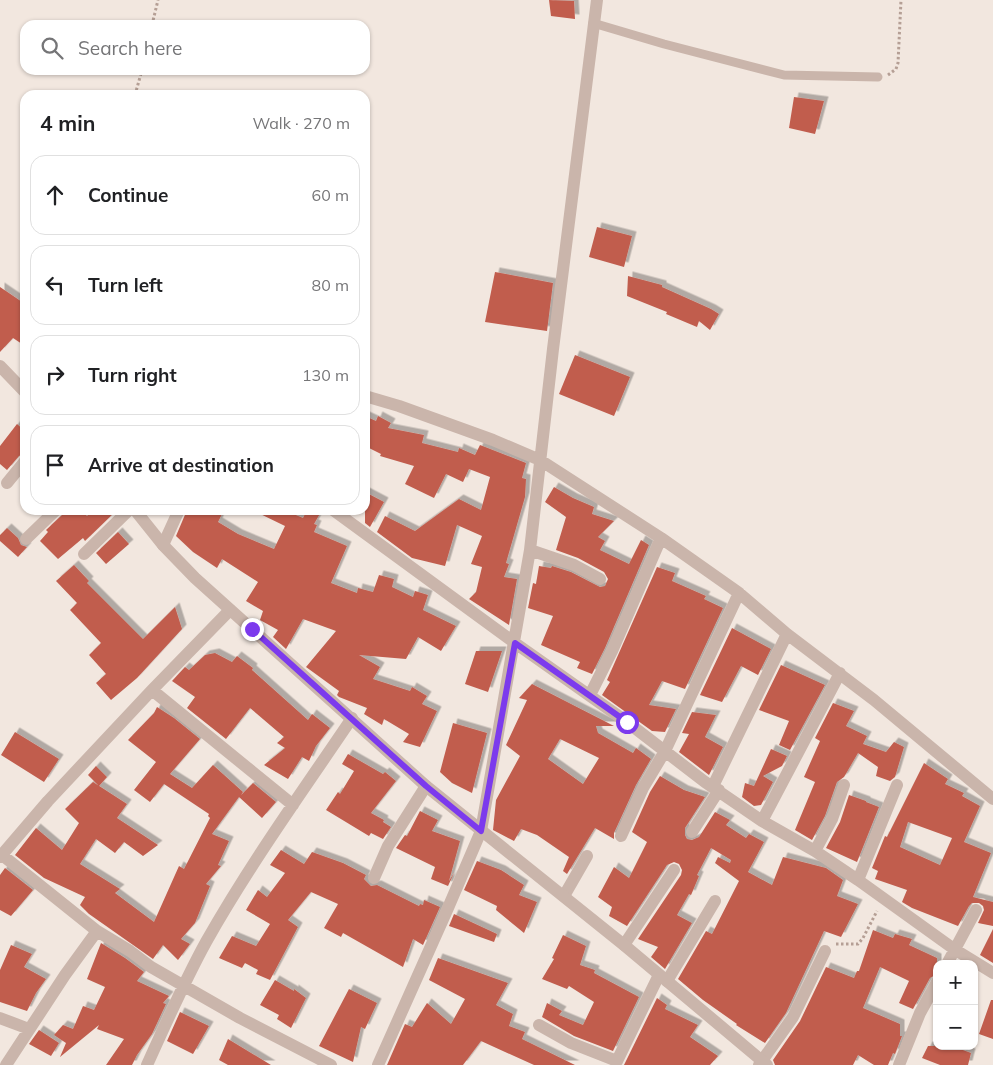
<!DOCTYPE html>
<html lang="en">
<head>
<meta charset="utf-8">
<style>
	:root { --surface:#fff; --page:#f2f2f2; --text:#202124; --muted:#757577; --line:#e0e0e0 }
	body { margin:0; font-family:Mulish,sans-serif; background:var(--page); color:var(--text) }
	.controls { position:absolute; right:15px; bottom:15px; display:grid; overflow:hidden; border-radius:10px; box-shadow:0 1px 4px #0004 }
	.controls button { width:45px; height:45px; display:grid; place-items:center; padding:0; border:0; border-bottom:1px solid var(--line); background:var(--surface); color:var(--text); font:25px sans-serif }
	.stop { position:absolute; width:15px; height:15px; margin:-11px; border:4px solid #7c3aed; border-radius:50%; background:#fff }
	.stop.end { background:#7c3aed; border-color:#fff; box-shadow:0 1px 5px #0008 }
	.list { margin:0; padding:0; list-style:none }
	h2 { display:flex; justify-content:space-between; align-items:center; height:65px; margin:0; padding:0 20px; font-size:21px }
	h2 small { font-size:16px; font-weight:400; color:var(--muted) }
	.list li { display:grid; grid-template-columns:32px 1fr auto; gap:15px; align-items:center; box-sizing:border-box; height:80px; margin:0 10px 10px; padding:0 10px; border:1px solid var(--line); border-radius:15px }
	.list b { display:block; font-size:19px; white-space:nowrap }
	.list em { font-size:16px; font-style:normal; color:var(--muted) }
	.icon { flex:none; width:28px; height:28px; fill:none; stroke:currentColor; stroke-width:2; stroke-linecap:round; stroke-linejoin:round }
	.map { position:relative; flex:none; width:993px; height:1065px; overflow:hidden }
	.search { position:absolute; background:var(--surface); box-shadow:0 1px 4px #0004; left:20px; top:20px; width:350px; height:55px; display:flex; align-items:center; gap:12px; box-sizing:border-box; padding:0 18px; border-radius:15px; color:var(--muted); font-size:19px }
	.panel { position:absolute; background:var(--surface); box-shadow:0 1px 4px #0004; left:20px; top:90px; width:350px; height:425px; border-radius:15px }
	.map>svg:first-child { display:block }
	.building { fill:#c15d4e; fill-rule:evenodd; filter:url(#shadow) }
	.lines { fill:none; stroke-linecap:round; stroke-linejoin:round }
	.path { stroke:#b59f95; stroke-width:3; stroke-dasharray:2.5 2.5; stroke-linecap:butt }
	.service { stroke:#cab5ab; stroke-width:9 }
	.minor { stroke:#cab5ab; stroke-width:12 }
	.tertiary { stroke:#cab5ab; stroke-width:12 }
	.route { stroke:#7c3aed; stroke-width:6 }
</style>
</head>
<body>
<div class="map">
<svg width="993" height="1065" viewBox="0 0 993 1065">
	<defs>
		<filter id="shadow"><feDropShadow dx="4.5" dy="-4.5" stdDeviation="0" flood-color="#0004"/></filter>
	</defs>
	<rect width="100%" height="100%" fill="#f2e7df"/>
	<!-- building -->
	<path class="building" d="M549 0 574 1 575 19 551 16Z
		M794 97 824 101 815 134 789 128Z
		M597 227 632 236 624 267 589 257Z
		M495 272 553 283 547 331 485 322Z
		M628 276 662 285V287L711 309 719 314 710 330 699 321 697 327 666 314 667 312 627 296Z
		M0 287 25 304V346L13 338 0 352Z
		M575 355 630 377 614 416 559 394Z
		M365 416 376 421 378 416 391 423 388 428 424 435 422 443 458 452 459 448 475 455 480 445 526 463 522 478 526 479 525 497 506 563 509 564 504 577 517 579 509 625 469 599 476 592 482 567 471 564 482 536 457 525 445 566 412 558 377 532 385 516 415 531 459 499 481 510 490 477 469 469 463 482 446 474 434 498 405 484 414 466 380 456 381 454 365 446Z
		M17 424 25 431V453L19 456 7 470 0 464V446Z
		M554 487 573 498 594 507 592 514 614 521 598 537 605 541 600 550 629 564 641 540 649 545 605 648 592 674 577 668 580 662 541 645 553 616 528 608 533 583 536 584 539 566 551 568 552 566 571 572 600 587 605 586 608 579 604 572 578 558 556 550 566 517 545 502Z
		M365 492 384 502 370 527 365 523Z
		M64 510H81L87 516 93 510H117L85 541 83 538 58 559 40 541 48 532 46 530 62 515Z
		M187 510H224L218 522 238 534 274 549 285 526 252 510H284L303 518 307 510H322L314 524 317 525 314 532 347 546 331 583 357 593 358 588 373 592 379 575 394 579 392 587 413 597 415 591 428 595 423 610 456 626 441 651 418 637 406 659 359 655 380 667 373 679 410 691 412 687 427 696 422 704 437 711 420 747 403 742 409 734 384 719 382 725 364 714 367 708 339 697 337 695 339 691 306 667 336 631 303 619 286 649 273 637 278 630 260 620 263 611 246 601 258 582 222 559 217 568 193 552 176 536Z
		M7 528 18 538 21 545 27 547 18 557 0 541V535Z
		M118 532 129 544 106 564 96 553Z
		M74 565 89 581 87 583 143 639 175 607 182 629 137 678 111 700 96 683 106 674 89 655 101 643 70 610 77 603 56 581Z
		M657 567 675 573 672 581 706 596 704 599 723 608 685 689 662 681 649 705 676 709 665 732 652 731 602 695 610 682 607 680Z
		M732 628 771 649 758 675 741 666 722 702 700 695Z
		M476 651H502L488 692 465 684Z
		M215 653 232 662 237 656 253 668 252 670 308 720 312 714 330 728 316 746 309 761 302 757 288 779 264 765 285 748 277 743 284 737 250 708 226 739 187 708 195 697 172 681 185 667 189 670 205 655Z
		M781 665 825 685 790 750 779 745 789 721 759 710Z
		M532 684 614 726H596L598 733 633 753 636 748 651 759 636 785 614 833V839L595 828 567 874 563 871 569 857 537 835 521 829 514 841 493 830 496 800 520 756 506 745 527 700 519 698ZM560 739 599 758 583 784 548 759Z
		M833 703 854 711 846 726 867 736 863 744 886 752 894 742 904 747 895 777 890 781 876 776 878 767 858 753 844 777 837 782 825 816 812 840 795 830 815 782 804 777 820 741 815 738Z
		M157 707 174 718 200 739 170 774 192 788 213 765 243 792 241 795 253 783 276 802 262 818 239 797 212 834 229 841 218 865 221 866 206 884 210 886 195 923 181 939 190 944 178 960 163 945 153 959 89 914 80 905 85 897 44 878 15 855 36 828 62 850 79 823 65 809 93 782 127 804 117 818 158 845 143 856 124 842 115 853 96 839 80 864 120 889 115 893 154 922 179 866 184 869 210 818 208 816 209 814 164 784 150 802 134 790 156 762 128 740 154 713Z
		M692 712 716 715 705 737 723 747 709 775 679 752 689 734 682 733Z
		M453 723 487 733 472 793 452 783 440 772Z
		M15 732 59 759 44 782 1 755Z
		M771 749 787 756 782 766 763 776 773 782 761 805 754 806 742 797 745 783 754 786Z
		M348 754 383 774 385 772 396 781 371 813 384 820 383 822 391 827 383 839 371 833 369 836 326 810 338 792 340 794 354 771 342 764Z
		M924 763 948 779 945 784 964 793 962 796 980 806 964 842 991 853 973 897 993 902V926L978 923 984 910 983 906 979 903H972L969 906 958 926 912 908 902 902 907 890 875 879 878 871 872 868 885 836 887 837ZM908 822 952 838 940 865 900 847Z
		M96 766 107 777 99 786 88 775Z
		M660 776 684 790 705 797 685 828V835L687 839 692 840 699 837 715 812 730 820 726 825 746 838 749 834 764 842 748 872 772 885 783 857 826 868 843 880 837 896 858 904 841 937 824 931 786 1013 765 1043 736 1025 737 1024 703 1000 678 979 706 931 712 934 739 881 715 863 718 857 730 863 731 860 711 848 697 875 699 876 691 895 689 894 677 915 692 923 665 969 651 957 658 947 638 939 681 875 682 870 679 864 674 862 667 865 627 926 609 916 612 907 598 897 614 867 629 878 647 842 632 832 650 792Z
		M849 795 866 801V802L879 807 857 862 826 848 840 822Z
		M420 811 438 820 432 831 460 841 449 881 454 873 448 886 431 879 435 867 396 848 405 835 407 836Z
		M281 850 304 864 312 852 343 863 366 875 364 879 371 886 377 885 419 906 420 904 423 905 424 900 440 907 423 945 413 939 403 967 343 933 341 937 324 928 338 904 311 892 288 920 298 927 270 980 256 974 258 970 245 963 242 968 219 958 232 936 256 946 270 924 246 910 258 890 267 897 285 873 270 865Z
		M477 861 501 870 524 885 519 895 537 902 524 933 496 910 497 906 464 890Z
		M5 868 33 890 11 916 0 910V875Z
		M454 914 497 934 494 942 449 926Z
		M993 929V963L980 955Z
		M873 930 893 938 895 934 912 939 909 945 937 958V974L930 978 913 1009 899 1003 909 981 880 967 863 1008 900 1024V1036H902L895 1054 893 1053 888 1065H874L858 1055 853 1065H775L773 1060 800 1021 826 967 854 978 857 971H859Z
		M563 935 586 946 580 965 595 970 594 973 639 997 613 1051 574 1036 542 1017 547 1003 562 1011 559 1015 583 1025 594 1002 569 986 567 989 542 979 554 959 552 958Z
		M101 943 125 958 144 972 137 981 169 996 163 1003 166 1004 152 1034 137 1055 132 1065H106L124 1039 97 1029 99 1025 60 1057 66 1043 54 1035 63 1025 73 1029 83 1006 94 1010 105 987 87 979Z
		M11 945 32 954 24 967 46 979 36 993 27 1011 0 1002V970Z
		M438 958 508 983 496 1005 513 1014 509 1026 525 1032 522 1039 575 1065H534L481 1041 463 1065H387L405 1024 412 1027 427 1003 451 1024 465 999 429 980Z
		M275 980 294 991V989L306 998 291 1028 277 1019 279 1015 260 1005Z
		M349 989 377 1003 365 1029 361 1027 353 1062 319 1046Z
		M657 998 667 1005 665 1009 698 1025 690 1037 718 1056 710 1065H624Z
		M991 1000H993V1039L979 1034Z
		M180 1012 209 1026 193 1054 167 1041Z
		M39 1030 59 1043 51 1056 29 1044Z
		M228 1039 271 1065H228L219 1060Z
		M928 1046H952L971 1053 968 1065H940L922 1058Z"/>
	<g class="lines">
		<!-- path -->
		<path class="path" d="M152 25 158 0
			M888 75 896 69 898 63 901 0
			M135 95 142 70
			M836 944H858L863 938 877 911"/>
		<!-- service -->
		<path class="service" d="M593 23 664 44 784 75 878 77"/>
		<!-- minor -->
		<path class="minor" d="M365 396 399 406 493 440 540 460 661 538 739 593 787 634 874 700 993 799
			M7 483 25 461
			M333 510 515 643 627 722 705 782 762 821 815 851 858 880 954 949 993 973
			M26 539 56 510
			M163 545 179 510
			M530 550 574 565 600 579
			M84 554 129 510
			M152 690 293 805
			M590 695 612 651 661 538
			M713 786 787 634
			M762 821 840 673
			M692 832 719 790
			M621 836 643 788 665 751 739 593
			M815 851 832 819 844 785
			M2 855 97 931 130 951 151 967 240 1018 331 1065
			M0 857 48 801 152 690 230 610
			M374 878 388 846 426 786
			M858 880 897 785
			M564 896 587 856
			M624 945 674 870
			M947 964 976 910
			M667 981 715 901
			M0 1018 29 1029
			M539 1025 571 1043 617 1061 659 975
			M6 1065 65 975 97 931
			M147 1065C166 1023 184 982 206 942 250 864 302 792 352 718
			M378 1065 448 908 481 831 530 550 553 349 597 0
			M759 1065 793 1017 825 951
			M899 1065 920 1013 937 982"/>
		<!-- tertiary -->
		<path class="tertiary" d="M0 366 25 392
			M135 510 163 545 195 578 426 786 624 945 767 1065"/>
	</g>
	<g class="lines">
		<!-- route -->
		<path class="route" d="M252 629 426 786 481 831 515 643 627 722"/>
	</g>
</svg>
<div class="controls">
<button>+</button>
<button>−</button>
</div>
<div class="stop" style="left:627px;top:722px"></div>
<div class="stop end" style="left:252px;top:629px"></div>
<div class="search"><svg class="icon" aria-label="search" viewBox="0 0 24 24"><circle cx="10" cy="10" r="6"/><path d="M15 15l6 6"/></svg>Search here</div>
<section class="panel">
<h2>4 min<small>Walk · 270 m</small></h2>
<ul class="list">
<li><svg class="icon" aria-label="ahead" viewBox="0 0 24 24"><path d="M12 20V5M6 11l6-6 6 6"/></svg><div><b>Continue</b></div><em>60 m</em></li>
<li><svg class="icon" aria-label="left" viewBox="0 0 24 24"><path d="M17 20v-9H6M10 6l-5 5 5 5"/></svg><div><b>Turn left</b></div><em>80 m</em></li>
<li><svg class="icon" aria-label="right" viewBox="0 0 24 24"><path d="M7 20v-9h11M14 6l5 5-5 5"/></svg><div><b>Turn right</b></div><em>130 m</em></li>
<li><svg class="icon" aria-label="arrive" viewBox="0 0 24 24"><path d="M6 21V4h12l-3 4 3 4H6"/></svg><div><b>Arrive at destination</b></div></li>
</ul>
</section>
</div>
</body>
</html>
